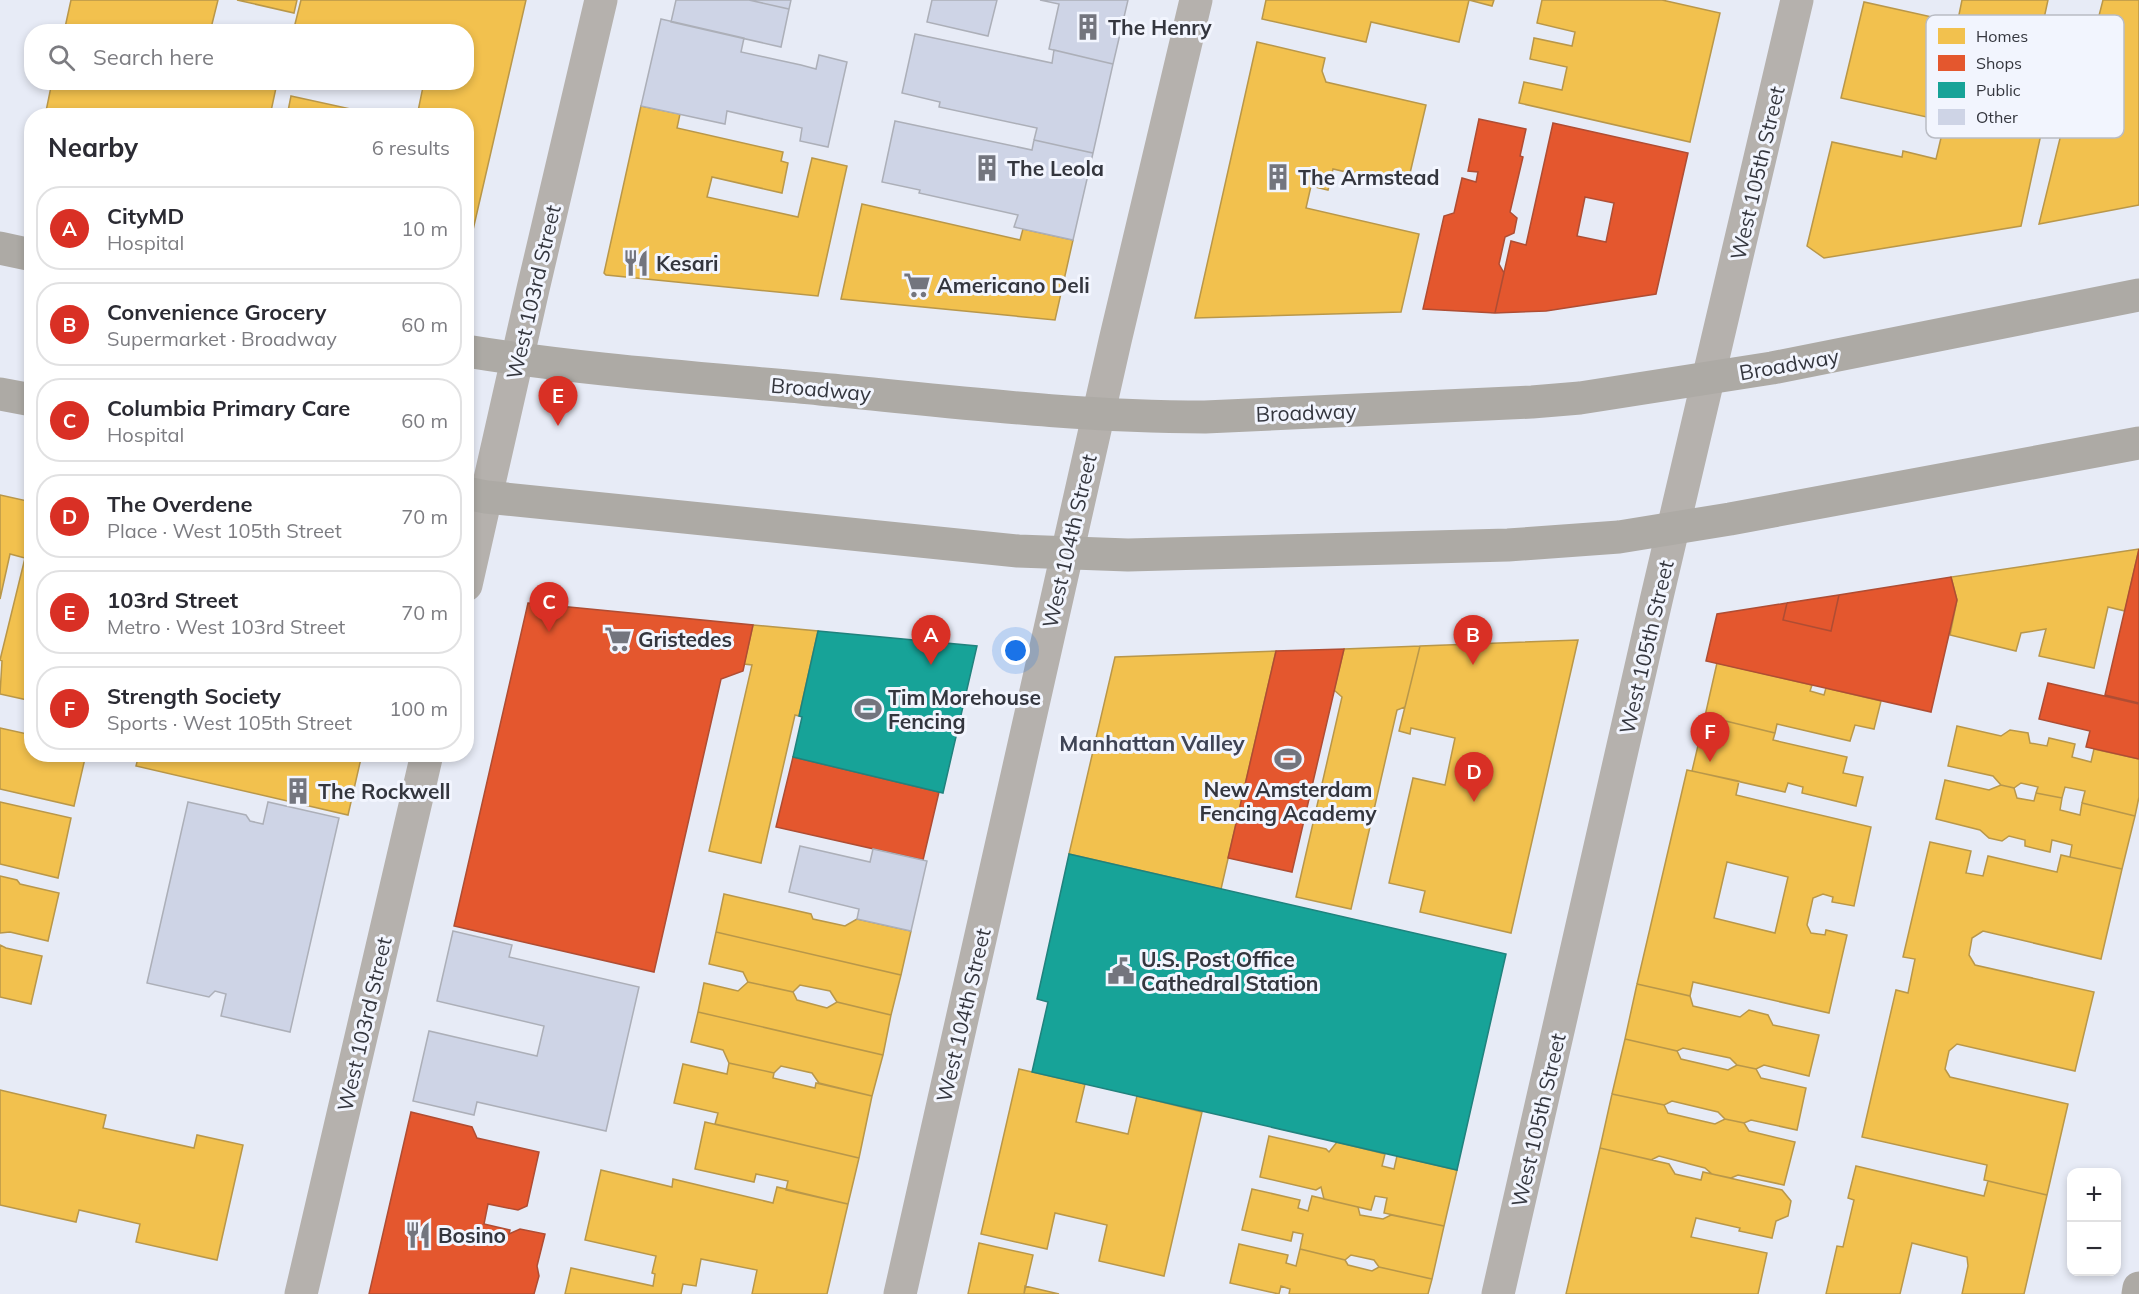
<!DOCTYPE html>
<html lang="en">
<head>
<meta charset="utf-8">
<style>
	:root { --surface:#fff; --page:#f2f2f3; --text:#2b2b33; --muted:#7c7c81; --line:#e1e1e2; --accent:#d93025 }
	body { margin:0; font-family:Mulish,sans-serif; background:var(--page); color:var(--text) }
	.controls { position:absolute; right:18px; bottom:18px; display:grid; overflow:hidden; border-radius:12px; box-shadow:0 3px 9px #0003 }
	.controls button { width:54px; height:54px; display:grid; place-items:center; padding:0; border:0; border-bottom:2px solid var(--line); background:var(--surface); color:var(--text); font:30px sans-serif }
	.you { position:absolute; left:1016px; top:651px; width:21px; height:21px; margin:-15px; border:4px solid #fff; border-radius:50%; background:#1a73e8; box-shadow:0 0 0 9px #1a73e833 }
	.badge { display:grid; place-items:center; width:39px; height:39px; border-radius:50%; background:var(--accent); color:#fff; font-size:20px; font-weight:700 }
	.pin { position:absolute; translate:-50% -50px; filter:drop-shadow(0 2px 3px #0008) }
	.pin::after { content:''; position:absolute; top:32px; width:21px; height:18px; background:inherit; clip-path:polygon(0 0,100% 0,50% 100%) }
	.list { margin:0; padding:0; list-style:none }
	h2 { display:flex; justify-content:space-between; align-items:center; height:78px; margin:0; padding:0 24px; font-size:26px }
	h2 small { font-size:20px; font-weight:400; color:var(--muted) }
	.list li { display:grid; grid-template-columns:39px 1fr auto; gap:18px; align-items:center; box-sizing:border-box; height:84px; margin:0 12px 12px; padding:0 12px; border:2px solid var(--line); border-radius:24px }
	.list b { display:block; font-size:22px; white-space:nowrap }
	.list p { margin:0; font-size:20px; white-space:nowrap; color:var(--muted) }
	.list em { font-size:20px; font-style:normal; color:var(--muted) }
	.icon { flex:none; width:33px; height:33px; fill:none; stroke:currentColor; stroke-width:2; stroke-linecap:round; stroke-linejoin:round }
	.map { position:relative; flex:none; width:2139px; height:1294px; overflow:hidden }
	.search { position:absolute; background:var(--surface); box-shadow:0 3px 9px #0003; left:24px; top:24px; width:450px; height:66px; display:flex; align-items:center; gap:15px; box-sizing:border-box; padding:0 21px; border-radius:24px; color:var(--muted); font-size:22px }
	.panel { position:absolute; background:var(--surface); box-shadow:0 3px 9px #0003; left:24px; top:108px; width:450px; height:654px; border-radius:24px }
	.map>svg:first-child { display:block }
	.homes { fill:#f2c14e; stroke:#b99749; stroke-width:1.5; fill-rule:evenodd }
	.shops { fill:#e4572e; stroke:#af4d33; stroke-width:1.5; fill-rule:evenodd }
	.public { fill:#17a398; stroke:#20827d; stroke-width:1.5 }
	.building { fill:#ced4e6; stroke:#acafb8; stroke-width:1.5 }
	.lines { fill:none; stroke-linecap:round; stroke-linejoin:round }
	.minor { stroke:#b5b1ad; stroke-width:33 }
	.major { stroke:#adaaa5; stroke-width:33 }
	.labels { text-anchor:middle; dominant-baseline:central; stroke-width:6; stroke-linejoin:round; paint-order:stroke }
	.poi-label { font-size:21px; font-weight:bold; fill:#34363e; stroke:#f2f5fe; text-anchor:start }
	.street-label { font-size:21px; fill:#34363e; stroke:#f2f5fe }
	.neighbourhood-label { font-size:22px; font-weight:bold; fill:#3f4455; stroke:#f2f5fe }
	.key { fill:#f2f5fe; stroke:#b9bcc4; stroke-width:1.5 }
	.key-label { font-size:16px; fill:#34363e }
</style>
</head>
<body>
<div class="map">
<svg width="2139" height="1294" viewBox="0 0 2139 1294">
	<rect width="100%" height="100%" fill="#e7ebf6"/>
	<!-- homes -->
	<path class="homes" d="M71 0H218L210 32H64Z
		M237 0H297L294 13Z
		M301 0H526L467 256 466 116H417L424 82H466V32H293Z
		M1266 0H1494L1492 6 1469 0 1459 42 1371 22 1366 42 1262 19Z
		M1542 0H1662L1720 13 1690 142 1519 103 1524 82 1562 90 1567 67 1530 59 1534 38 1572 46 1575 32 1537 23Z
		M1962 0H2048L2022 120 2043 125 2021 226 1824 258 1807 246 1832 142 1902 157 1903 151 1936 159 1945 121 1841 98 1864 2 1932 17 1928 33 1954 39Z
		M2103 0H2139V205L2039 224 2065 118 2074 119 2082 88 2093 83 2102 50 2091 47Z
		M1257 42 1325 58 1322 71 1326 82 1426 105 1407 186 1333 169 1328 190 1311 186 1306 208 1419 234 1401 312 1195 318Z
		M52 82H273L277 83 270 116H45Z
		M291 96 360 111 359 116H287Z
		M641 106 680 114 677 128 783 152 781 161 788 163 782 193 712 177 707 197 798 217 812 158 847 166 818 296 606 275 604 273Z
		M862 204 1020 240 1023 229 1073 240 1055 320 841 299Z
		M0 495 32 502V701L0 694 2 661 0 660 25 558 10 554 0 599Z
		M2139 549 2125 611 2108 607 2094 668 2039 656 2046 629 2021 633 2016 651 1950 635 1957 600 1951 577Z
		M753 625 818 631 799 716 795 715 761 863 709 851 752 665 744 664Z
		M1578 640 1511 933 1420 912 1425 891 1389 883 1413 778 1445 785 1455 738 1411 728 1410 734 1399 731 1420 646Z
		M1420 646 1405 707 1397 710 1351 909 1296 897 1342 697 1334 690 1344 649Z
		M1276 651 1221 889 1069 854 1115 657Z
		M1717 663 1812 685 1810 691 1824 695 1826 688 1881 701 1874 729 1855 725 1850 741 1777 724 1775 733 1705 716Z
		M1705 716 1775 733 1773 740 1847 757 1843 773 1863 777 1856 806 1802 793 1803 787 1788 783 1785 792 1692 771Z
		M1957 726 2001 736 2010 730 2028 733 2030 743 2047 746 2049 738 2075 744 2072 757 2091 762 2094 749 2139 759V797L2135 816 2082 803 2085 791 2065 787 2062 798 2036 793 2038 787 2021 783 2014 788 2001 785 1993 776 1948 766Z
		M0 728 32 735V754H86L74 806 0 789Z
		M139 754H362L348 815 136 766Z
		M1687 770 1739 781 1736 795 1871 827 1854 906 1832 902 1833 897 1823 894 1813 898 1807 925 1811 933 1825 935 1826 930 1847 935 1829 1013 1693 982 1690 996 1637 984ZM1727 862 1788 877 1775 933 1714 918Z
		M1945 780 1989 790 2001 785 2014 788 2017 798 2034 801 2036 793 2062 798 2060 810 2080 815 2082 803 2135 816 2122 869 2070 857 2072 845 2052 840 2050 852 2025 846V840L2009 836 2002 841 1989 838 1980 830 1936 819Z
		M0 802 71 818 58 878 0 864Z
		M1930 842 1971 851 1966 873 1983 876 1988 856 2057 872 2061 855 2122 869 2101 959 1983 931 1972 938 1969 955 1975 965 2094 992 2075 1071 1957 1044 1949 1051 1945 1069 1950 1077 2068 1104 2047 1195 1984 1180 1987 1165 1862 1137 1896 990 1908 993 1915 959 1903 957Z
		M0 876 17 880 20 884 59 893 48 941 10 932 0 933Z
		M724 894 811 914 813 919 845 926 857 919 911 931 901 975 716 932Z
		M716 932 901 975 891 1015 837 1002 830 991 800 985 793 992 748 982 743 972 709 964Z
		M0 945 6 948 42 956 31 1004 0 997Z
		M748 982 793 992 797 1000 827 1008 837 1002 891 1015 883 1055 698 1012 704 983 738 991Z
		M1637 984 1690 996 1693 1006 1740 1017 1749 1010 1768 1015 1773 1025 1819 1035 1809 1076 1764 1065 1756 1069 1737 1065 1730 1058 1683 1048 1677 1051 1625 1039Z
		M698 1012 883 1055 872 1096 819 1083 812 1073 781 1066 774 1073 729 1063 723 1050 691 1042Z
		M1625 1039 1677 1051 1681 1059 1728 1070 1737 1065 1756 1069 1761 1078 1806 1088 1797 1130 1751 1120 1744 1123 1725 1119 1718 1112 1672 1101 1664 1105 1612 1094Z
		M729 1063 774 1073 773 1078 815 1088 816 1083 872 1096 859 1158 715 1124 718 1113 674 1103 683 1064 727 1074Z
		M1019 1069 1085 1084 1076 1122 1128 1134 1137 1096 1202 1112 1164 1276 1099 1261 1107 1225 1055 1213 1047 1249 981 1234Z
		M0 1090 106 1115 103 1128 194 1148 197 1135 243 1145 217 1260 136 1242 140 1224 79 1210 76 1222 0 1205Z
		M1612 1094 1664 1105 1668 1113 1715 1124 1725 1119 1744 1123 1749 1131 1795 1142 1784 1185 1738 1175 1731 1178 1712 1174 1705 1168 1659 1156 1651 1160 1600 1148Z
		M705 1122 859 1158 848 1204 786 1190 788 1181 756 1174 754 1182 695 1169Z
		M1269 1136 1326 1149 1329 1152 1337 1142 1385 1154 1382 1166 1394 1169 1397 1156 1457 1170 1444 1226 1384 1213 1387 1198 1375 1196 1371 1210 1324 1199 1321 1187 1316 1190 1260 1177Z
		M1600 1148 1669 1164 1675 1174 1701 1180 1703 1172 1782 1190 1791 1201 1788 1216 1776 1221 1772 1238 1739 1231 1740 1228 1696 1218 1691 1237 1767 1253 1758 1294H1566Z
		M1856 1166 1984 1196 1988 1181 2047 1195 2024 1294H1962L1968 1266 1967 1257 1912 1243 1900 1294H1826L1837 1246 1843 1247 1854 1200 1848 1198Z
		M601 1170 672 1187 673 1179 773 1203 777 1187 848 1204 827 1294H752L757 1270 701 1259 696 1286 683 1284 681 1294H565L571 1268 653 1286 655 1274 652 1273 656 1256 585 1240Z
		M1252 1189 1300 1200 1298 1208 1308 1211 1312 1196 1358 1207 1360 1215 1383 1219 1391 1215 1444 1226 1432 1279 1379 1267 1374 1260 1351 1255 1345 1260 1300 1249 1303 1234 1293 1232 1291 1241 1242 1230Z
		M979 1243 1033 1255 1024 1294H968Z
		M1239 1244 1288 1255 1286 1263 1296 1266 1300 1249 1345 1260 1348 1265 1372 1271 1379 1267 1432 1279 1428 1294H1289L1290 1289 1281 1286 1279 1294 1230 1283Z
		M1025 1286 1059 1294H1024Z"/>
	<!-- shops -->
	<path class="shops" d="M1479 119 1526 129 1520 156 1523 157 1510 212 1517 218 1514 233 1505 237 1499 264 1504 273 1495 313 1423 309 1444 216 1454 213 1462 178 1476 182 1478 172 1468 171Z
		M1553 123 1688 153 1656 294 1546 311 1495 313 1511 241 1526 245ZM1585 197 1614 203 1606 242 1577 236Z
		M2139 549V703L2105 695Z
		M1951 577 1957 600 1931 712 1706 661 1717 614 1787 603 1783 620 1831 631 1839 595Z
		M1839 595 1831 631 1783 620 1787 603Z
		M528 603 753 625 743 671 721 679 654 972 454 926Z
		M1344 649 1292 872 1228 858 1276 651Z
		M2048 683 2139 704V759L2086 747 2090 731 2039 719Z
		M793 757 939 792 923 860 776 827Z
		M411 1112 472 1127 477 1138 539 1152 527 1206 518 1210 488 1204 484 1224 510 1230 509 1234 520 1229 545 1234 537 1266 539 1276 534 1294H369Z"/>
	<!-- public -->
	<path class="public" d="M818 631 977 646 943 793 793 757 802 717 799 716Z
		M1069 854 1506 954 1457 1170 1032 1072 1048 1002 1037 999Z"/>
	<!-- building -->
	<path class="building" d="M676 0H749L789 9 781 47 671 22Z
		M749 0H791L789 9Z
		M932 0H997L988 36 927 22Z
		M1040 0H1128L1113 64 1049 49 1059 4Z
		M661 19 744 38 741 52 801 65 816 69 819 55 847 62 828 147 800 141 802 128 727 111 725 124 641 106Z
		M915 34 1052 63 1054 50 1113 64 1093 153 1034 140 1037 128 939 107 940 102 902 93Z
		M895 121 1032 150 1034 140 1093 153 1073 240 1014 227 1018 215 919 193 920 190 882 182Z
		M188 802 246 815 250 821 263 824 268 802 339 818 290 1032 221 1016 226 994 215 991 209 997 147 983Z
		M800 846 870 862 873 849 927 861 911 931 857 919 859 909 789 892Z
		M453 931 512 945 509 957 639 987 606 1131 477 1102 474 1115 413 1101 429 1031 537 1056 544 1026 437 1001Z"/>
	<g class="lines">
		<!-- minor -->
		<path class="minor" d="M466 585 533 289 601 0
			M301 1294 427 754
			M900 1294 1115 341 1196 0
			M1498 1294 1656 601 1797 0"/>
		<!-- major -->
		<path class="major" d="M0 248 32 255
			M466 351C583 370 702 378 820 389 948 401 1076 417 1205 417L1532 402 1580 398 1772 368 2139 295
			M0 394 32 400
			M466 493 486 497 1018 551 1128 555 1508 545 1619 537 1730 519 2139 443
			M2138 1294 2139 1288"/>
	</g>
	<!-- icons -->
	<defs>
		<symbol id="building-bare" viewBox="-9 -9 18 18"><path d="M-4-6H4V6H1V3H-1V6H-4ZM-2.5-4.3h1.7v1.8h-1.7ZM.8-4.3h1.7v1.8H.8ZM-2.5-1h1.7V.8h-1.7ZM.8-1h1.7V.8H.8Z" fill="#73757e" stroke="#f2f5fe" stroke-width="2.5" paint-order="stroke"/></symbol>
		<symbol id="restaurant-bare" viewBox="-9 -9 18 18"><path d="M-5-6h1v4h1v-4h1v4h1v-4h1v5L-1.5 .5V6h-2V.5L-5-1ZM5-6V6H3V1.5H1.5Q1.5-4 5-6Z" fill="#73757e" stroke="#f2f5fe" stroke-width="2.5" paint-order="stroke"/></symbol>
		<symbol id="supermarket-bare" viewBox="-9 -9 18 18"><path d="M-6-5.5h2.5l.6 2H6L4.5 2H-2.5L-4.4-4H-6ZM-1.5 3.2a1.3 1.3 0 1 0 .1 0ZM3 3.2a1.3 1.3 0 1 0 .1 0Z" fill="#73757e" stroke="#f2f5fe" stroke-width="2.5" paint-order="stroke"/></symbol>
		<symbol id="stadium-bare" viewBox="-9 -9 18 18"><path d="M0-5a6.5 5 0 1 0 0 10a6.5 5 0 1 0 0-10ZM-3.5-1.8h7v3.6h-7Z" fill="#73757e" stroke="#f2f5fe" stroke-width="2.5" paint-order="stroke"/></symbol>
		<symbol id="civic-bare" viewBox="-9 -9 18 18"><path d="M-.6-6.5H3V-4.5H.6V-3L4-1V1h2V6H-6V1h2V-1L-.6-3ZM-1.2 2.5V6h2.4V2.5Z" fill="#73757e" stroke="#f2f5fe" stroke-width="2.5" paint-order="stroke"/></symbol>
	</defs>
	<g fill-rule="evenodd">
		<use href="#building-bare" x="1069" y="8" width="38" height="38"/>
		<use href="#building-bare" x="968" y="149" width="38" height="38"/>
		<use href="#building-bare" x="1259" y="158" width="38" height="38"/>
		<use href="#restaurant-bare" x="617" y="244" width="38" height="38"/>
		<use href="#supermarket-bare" x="898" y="266" width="38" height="38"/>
		<use href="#supermarket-bare" x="599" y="620" width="38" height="38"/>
		<use href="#stadium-bare" x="849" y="690" width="38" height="38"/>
		<use href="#stadium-bare" x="1269" y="740" width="38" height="38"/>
		<use href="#building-bare" x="279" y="772" width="38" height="38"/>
		<use href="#civic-bare" x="1102" y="952" width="38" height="38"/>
		<use href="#restaurant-bare" x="399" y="1216" width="38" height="38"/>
	</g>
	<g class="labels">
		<!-- poi labels -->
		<g class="poi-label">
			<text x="1108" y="27">The Henry</text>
			<text x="1007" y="168">The Leola</text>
			<text x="1298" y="177">The Armstead</text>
			<text x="656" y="263">Kesari</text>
			<text x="937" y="285">Americano Deli</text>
			<text x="638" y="639">Gristedes</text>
			<text x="888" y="697">Tim Morehouse<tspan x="888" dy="24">Fencing</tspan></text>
			<text x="1288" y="789" text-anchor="middle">New Amsterdam<tspan x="1288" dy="24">Fencing Academy</tspan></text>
			<text x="318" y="791">The Rockwell</text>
			<text x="1141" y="959">U.S. Post Office<tspan x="1141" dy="24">Cathedral Station</tspan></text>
			<text x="438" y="1235">Bosino</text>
		</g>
		<!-- street labels -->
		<g class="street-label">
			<text transform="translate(1757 173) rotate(-77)">West 105th Street</text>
			<text transform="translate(533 292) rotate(-77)">West 103rd Street</text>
			<text transform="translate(1789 364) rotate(-10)">Broadway</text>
			<text transform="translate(821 389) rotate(5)">Broadway</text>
			<text transform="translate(1306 412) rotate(-2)">Broadway</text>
			<text transform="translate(1069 541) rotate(-77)">West 104th Street</text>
			<text transform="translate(1646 647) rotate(-77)">West 105th Street</text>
			<text transform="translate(963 1015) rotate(-77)">West 104th Street</text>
			<text transform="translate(364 1024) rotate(-77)">West 103rd Street</text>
			<text transform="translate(1538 1120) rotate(-77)">West 105th Street</text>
		</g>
		<!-- neighbourhood labels -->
		<g class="neighbourhood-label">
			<text x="1152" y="743">Manhattan Valley</text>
		</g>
	</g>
	<!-- legend -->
	<rect x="1926" y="15" width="198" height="123" rx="9" class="key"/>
	<rect x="1938" y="28" width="27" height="16" fill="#f2c14e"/>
	<rect x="1938" y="55" width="27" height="16" fill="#e4572e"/>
	<rect x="1938" y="82" width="27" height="16" fill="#17a398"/>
	<rect x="1938" y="109" width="27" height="16" fill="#ced4e6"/>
	<g class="key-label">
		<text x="1976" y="42">Homes</text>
		<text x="1976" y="69">Shops</text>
		<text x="1976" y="96">Public</text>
		<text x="1976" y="123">Other</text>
	</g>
</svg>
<div class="controls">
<button>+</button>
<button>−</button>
</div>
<div class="you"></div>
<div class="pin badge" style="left:931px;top:665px">A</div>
<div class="pin badge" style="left:1473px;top:665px">B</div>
<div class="pin badge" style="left:549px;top:632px">C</div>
<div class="pin badge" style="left:1474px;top:802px">D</div>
<div class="pin badge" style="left:558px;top:426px">E</div>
<div class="pin badge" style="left:1710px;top:762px">F</div>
<div class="search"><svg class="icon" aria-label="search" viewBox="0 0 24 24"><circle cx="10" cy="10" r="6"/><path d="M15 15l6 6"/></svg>Search here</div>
<section class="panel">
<h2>Nearby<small>6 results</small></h2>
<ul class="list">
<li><span class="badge">A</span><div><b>CityMD</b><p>Hospital</p></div><em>10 m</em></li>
<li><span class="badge">B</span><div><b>Convenience Grocery</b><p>Supermarket · Broadway</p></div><em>60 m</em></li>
<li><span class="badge">C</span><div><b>Columbia Primary Care</b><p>Hospital</p></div><em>60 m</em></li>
<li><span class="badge">D</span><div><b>The Overdene</b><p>Place · West 105th Street</p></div><em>70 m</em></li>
<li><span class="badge">E</span><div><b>103rd Street</b><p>Metro · West 103rd Street</p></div><em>70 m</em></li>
<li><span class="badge">F</span><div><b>Strength Society</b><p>Sports · West 105th Street</p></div><em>100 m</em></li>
</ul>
</section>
</div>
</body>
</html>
